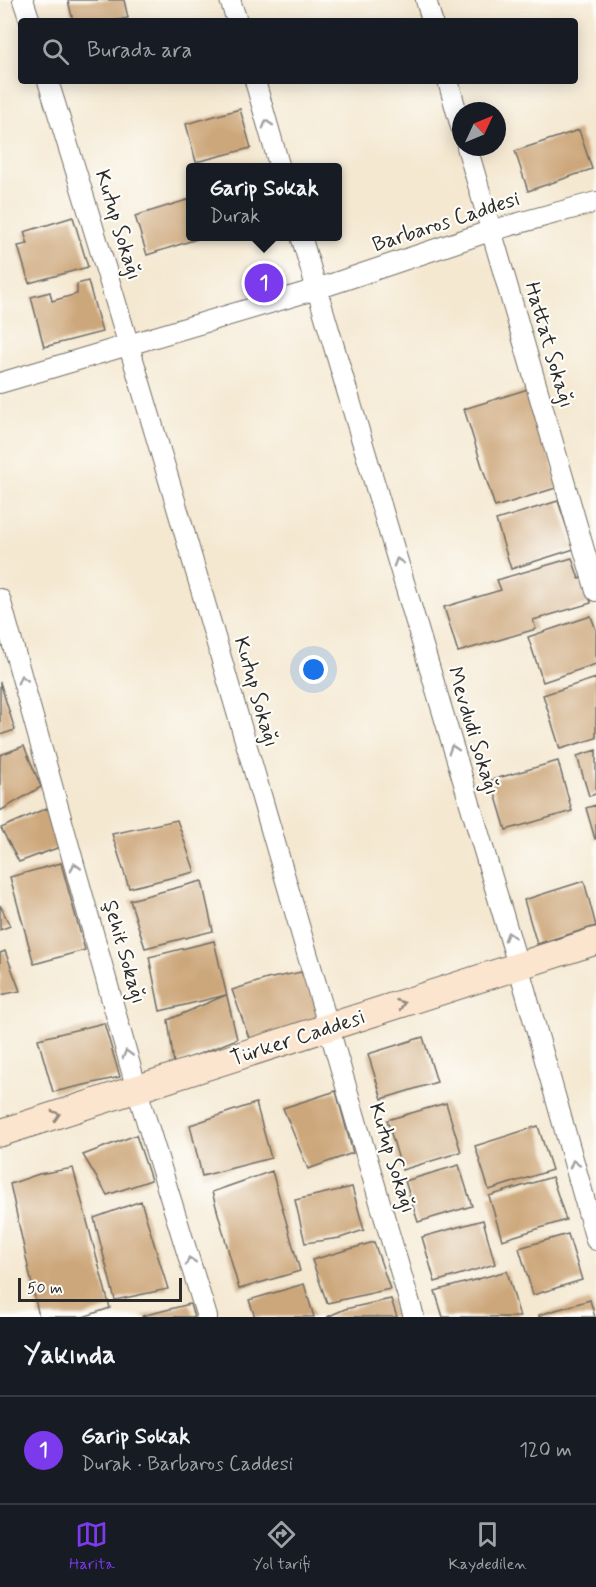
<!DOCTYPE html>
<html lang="tr">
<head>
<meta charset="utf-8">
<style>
	:root { --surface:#171b24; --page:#242831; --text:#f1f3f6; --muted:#9ea1a6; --line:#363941; --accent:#7c3aed }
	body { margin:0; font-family:Mynerve,sans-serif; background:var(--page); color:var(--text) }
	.compass { position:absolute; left:452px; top:102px; width:54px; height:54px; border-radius:50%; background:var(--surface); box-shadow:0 3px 15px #0003; rotate:46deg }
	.scale { position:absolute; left:18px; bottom:15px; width:164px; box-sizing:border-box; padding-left:6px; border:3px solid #2b2b2b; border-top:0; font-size:16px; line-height:21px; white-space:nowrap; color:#2b2b2b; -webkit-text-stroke:4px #fdfcf7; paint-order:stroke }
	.you { position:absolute; left:314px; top:670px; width:21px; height:21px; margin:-15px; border:4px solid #fff; border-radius:50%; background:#1a73e8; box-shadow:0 0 0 9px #1a73e833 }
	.badge { display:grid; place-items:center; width:39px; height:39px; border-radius:50%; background:var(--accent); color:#fff; font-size:20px; font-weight:700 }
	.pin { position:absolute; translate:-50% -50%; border:3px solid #fff; box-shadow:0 2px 6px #0006 }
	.popup { position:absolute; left:186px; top:163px; width:156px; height:78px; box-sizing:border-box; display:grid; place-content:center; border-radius:6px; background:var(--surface); filter:drop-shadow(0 2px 4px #0005); font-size:20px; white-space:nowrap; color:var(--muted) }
	.popup b { font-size:22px; color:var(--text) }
	.popup::after { content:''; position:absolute; left:50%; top:100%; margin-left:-12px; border:12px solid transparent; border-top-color:var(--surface) }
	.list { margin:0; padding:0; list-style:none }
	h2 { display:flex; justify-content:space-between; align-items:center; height:78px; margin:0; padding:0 24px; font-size:26px }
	h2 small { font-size:20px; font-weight:400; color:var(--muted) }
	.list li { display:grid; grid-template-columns:39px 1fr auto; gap:18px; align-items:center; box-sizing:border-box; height:108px; padding:0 24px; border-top:2px solid var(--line) }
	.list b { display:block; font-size:22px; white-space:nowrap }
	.list p { margin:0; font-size:20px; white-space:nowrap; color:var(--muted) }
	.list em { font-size:20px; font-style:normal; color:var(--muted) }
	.icon { flex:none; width:33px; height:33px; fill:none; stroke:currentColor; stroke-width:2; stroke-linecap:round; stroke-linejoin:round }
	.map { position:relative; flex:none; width:596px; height:1317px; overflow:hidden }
	.search { position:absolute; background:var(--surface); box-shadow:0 3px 15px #0003; left:18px; right:18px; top:18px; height:66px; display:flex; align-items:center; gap:15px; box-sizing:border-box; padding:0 21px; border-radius:6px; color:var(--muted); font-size:22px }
	.sheet { height:186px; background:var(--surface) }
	nav { display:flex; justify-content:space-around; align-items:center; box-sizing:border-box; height:84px; border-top:2px solid var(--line); background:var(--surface); font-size:16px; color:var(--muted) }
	nav a { display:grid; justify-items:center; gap:3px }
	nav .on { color:var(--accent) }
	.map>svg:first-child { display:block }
	.building { fill:#cda77c }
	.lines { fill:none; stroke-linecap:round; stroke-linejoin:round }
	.street-casing { stroke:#716d65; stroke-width:22 }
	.secondary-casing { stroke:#716d65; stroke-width:29 }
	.street { stroke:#fff; stroke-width:20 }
	.secondary { stroke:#fce5cf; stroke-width:27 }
	.oneway { stroke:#a0a0a0 }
	.oneway2 { stroke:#94887d }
	.labels { text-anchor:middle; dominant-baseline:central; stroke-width:4.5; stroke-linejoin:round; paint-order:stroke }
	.street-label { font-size:21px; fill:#2b2b2b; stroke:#fdfcf7 }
</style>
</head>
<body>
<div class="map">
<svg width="596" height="1317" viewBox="0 0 596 1317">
	<rect width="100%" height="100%" fill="#fdfcf7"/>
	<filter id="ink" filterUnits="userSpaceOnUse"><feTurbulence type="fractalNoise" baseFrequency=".0167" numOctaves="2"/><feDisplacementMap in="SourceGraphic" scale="12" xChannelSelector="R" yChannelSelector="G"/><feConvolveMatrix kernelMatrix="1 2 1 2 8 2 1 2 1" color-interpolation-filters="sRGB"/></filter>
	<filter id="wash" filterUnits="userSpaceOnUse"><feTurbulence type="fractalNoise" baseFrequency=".008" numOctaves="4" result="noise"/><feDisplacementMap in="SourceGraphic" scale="24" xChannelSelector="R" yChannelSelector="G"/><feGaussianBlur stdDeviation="1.35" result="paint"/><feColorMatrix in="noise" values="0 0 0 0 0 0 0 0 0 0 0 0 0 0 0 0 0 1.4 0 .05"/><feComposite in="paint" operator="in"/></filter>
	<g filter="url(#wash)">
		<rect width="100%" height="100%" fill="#f4e8d1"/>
		<g id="blocks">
			<!-- building -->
			<path class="building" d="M68 0H124L128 18 115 21H73Z
				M240 109 251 148 196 162 186 124Z
				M579 130 592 169 528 191 515 151Z
				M190 199V236H200V238L147 255 135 216Z
				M73 217 88 267 29 283 18 246 28 244 24 232Z
				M88 281 102 332 44 347 31 297 50 292 52 301 77 294V284Z
				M528 389 559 487 495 507 464 409Z
				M558 501 574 549 511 569 496 520Z
				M572 558 579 579 584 577 591 603 533 620 536 629 458 652 444 607 501 590 497 580Z
				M591 616 596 630V664L543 682 528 637Z
				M596 678V738L560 749 543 695Z
				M0 682 15 730 0 735Z
				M24 746 41 787 0 811V755Z
				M596 750V794L589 796 577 756Z
				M558 761 572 811 506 830 491 780Z
				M596 805V839H595L586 808Z
				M47 808 68 844 19 862 1 828Z
				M177 820 195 872 129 888 112 834Z
				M61 863 85 950 34 964 10 877Z
				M202 881 213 931 145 948 130 900Z
				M584 881 596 926 537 944 524 900Z
				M0 905 10 926 0 930Z
				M214 941 237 1039 174 1064 168 1020 226 995 160 1011 149 957Z
				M5 951 20 991 0 995V953Z
				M301 972 326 1020 254 1052 232 990 267 979Z
				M104 1023 120 1077 53 1092 38 1039Z
				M423 1037 437 1082 382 1099 368 1054Z
				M336 1091 353 1153 308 1169 283 1108Z
				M256 1103 271 1158 202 1176 190 1125Z
				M446 1103 461 1152 402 1170 387 1120Z
				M538 1126 552 1170 489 1190 475 1146Z
				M136 1135 151 1180 107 1195 83 1155Z
				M459 1165 472 1206 418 1222 405 1181Z
				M73 1168 110 1308 83 1317H39L10 1184 39 1174Z
				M272 1171 300 1271 239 1289 212 1192Z
				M552 1177 566 1220 502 1240 489 1196Z
				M352 1187 364 1230 340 1238 305 1243 295 1200Z
				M141 1201 168 1289 115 1300 94 1218Z
				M483 1220 495 1264 435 1282 422 1237Z
				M568 1234 582 1280 533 1295 519 1248Z
				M374 1242 390 1289 327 1303 312 1260Z
				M507 1271 520 1317H443L435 1291Z
				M304 1284 314 1317H255L249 1300Z
				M391 1299 397 1317H327L345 1309Z
				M590 1300 595 1317H539V1315Z
				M190 1304 194 1317H142V1316Z"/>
		</g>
	</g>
	<g filter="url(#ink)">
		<use href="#blocks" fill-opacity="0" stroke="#716d65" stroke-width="1.5"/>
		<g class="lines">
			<defs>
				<path id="street" d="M23 0 30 21
					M230 0 237 21
					M426 0 432 21
					M48 81C176 491 291 905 414 1317
					M255 81 280 168
					M448 81 461 127
					M467 147 596 591
					M301 236 518 965 596 1240
					M0 383 317 289 490 231 596 202
					M0 599 137 1090 207 1317"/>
				<path id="secondary" d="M0 1133 596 941"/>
			</defs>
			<!-- street casing -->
			<use href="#street" class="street-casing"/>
			<!-- secondary casing -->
			<use href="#secondary" class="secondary-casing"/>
			<!-- street -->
			<use href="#street" class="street"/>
			<!-- secondary -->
			<use href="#secondary" class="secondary"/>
		</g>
		<!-- one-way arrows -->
		<defs><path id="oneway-chevron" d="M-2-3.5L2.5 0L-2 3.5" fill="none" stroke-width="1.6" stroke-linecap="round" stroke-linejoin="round" transform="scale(1.5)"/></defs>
		<g class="oneway">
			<use href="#oneway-chevron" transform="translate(267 124) rotate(-107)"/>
			<use href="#oneway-chevron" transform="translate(398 562) rotate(-107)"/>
			<use href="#oneway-chevron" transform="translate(22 679) rotate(-106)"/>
			<use href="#oneway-chevron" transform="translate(453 749) rotate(-107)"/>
			<use href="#oneway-chevron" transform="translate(75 867) rotate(-106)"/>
			<use href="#oneway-chevron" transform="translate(509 936) rotate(-107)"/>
			<use href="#oneway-chevron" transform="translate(127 1054) rotate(-106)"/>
			<use href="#oneway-chevron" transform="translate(574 1164) rotate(-106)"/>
			<use href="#oneway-chevron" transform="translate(190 1261) rotate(-107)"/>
		</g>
		<g class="oneway2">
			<use href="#oneway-chevron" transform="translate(401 1004) rotate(-19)"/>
			<use href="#oneway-chevron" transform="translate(56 1115) rotate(-17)"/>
		</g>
	</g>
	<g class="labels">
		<!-- street labels -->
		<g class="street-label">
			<text transform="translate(446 222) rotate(-18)">Barbaros Caddesi</text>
			<text transform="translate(118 225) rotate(73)">Kutup Sokağı</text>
			<text transform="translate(549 345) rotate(74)">Hattat Sokağı</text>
			<text transform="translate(256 692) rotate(74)">Kutup Sokağı</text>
			<text transform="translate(473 731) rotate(73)">Mevdudi Sokağı</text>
			<text transform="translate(124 952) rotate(74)">Şehit Sokağı</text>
			<text transform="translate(298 1038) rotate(-18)">Türker Caddesi</text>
			<text transform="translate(392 1158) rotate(73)">Kutup Sokağı</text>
		</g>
	</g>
</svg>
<svg class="compass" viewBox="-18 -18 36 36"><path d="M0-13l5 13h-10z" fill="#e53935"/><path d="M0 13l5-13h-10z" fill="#9ea1a6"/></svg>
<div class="scale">50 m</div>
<div class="you"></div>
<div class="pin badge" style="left:264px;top:283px">1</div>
<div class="popup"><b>Garip Sokak</b>Durak</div>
<div class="search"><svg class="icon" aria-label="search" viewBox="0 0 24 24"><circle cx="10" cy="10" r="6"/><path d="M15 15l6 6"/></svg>Burada ara</div>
</div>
<section class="sheet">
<h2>Yakında<small></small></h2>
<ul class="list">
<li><span class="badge">1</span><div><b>Garip Sokak</b><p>Durak · Barbaros Caddesi</p></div><em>120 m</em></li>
</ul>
</section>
<nav>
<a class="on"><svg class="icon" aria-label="map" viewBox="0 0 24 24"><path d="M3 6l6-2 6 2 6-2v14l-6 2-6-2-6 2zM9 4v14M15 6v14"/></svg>Harita</a>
<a><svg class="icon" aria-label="directions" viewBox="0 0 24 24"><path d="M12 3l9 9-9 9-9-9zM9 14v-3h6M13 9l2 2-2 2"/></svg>Yol tarifi</a>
<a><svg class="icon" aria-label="saved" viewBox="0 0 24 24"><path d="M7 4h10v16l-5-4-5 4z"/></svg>Kaydedilen</a>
</nav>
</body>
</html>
